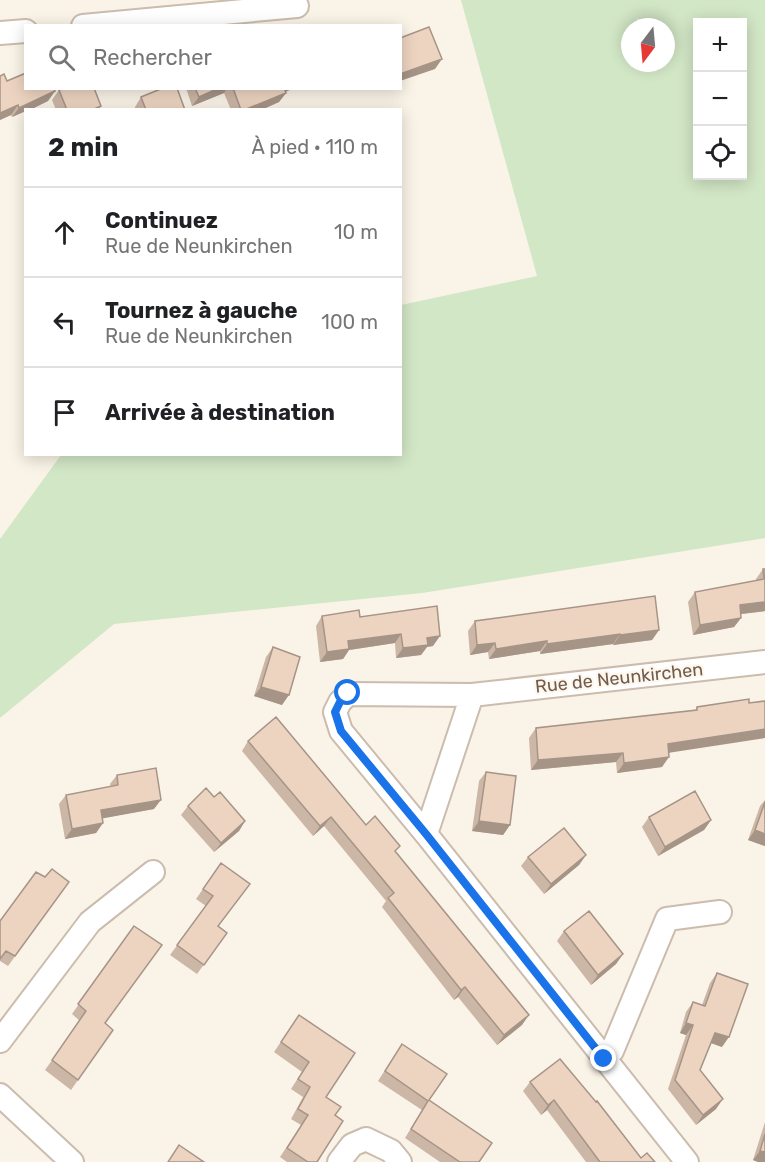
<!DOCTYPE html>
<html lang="fr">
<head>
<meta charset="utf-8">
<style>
	:root { --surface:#fff; --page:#f6f6f6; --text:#202124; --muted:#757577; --line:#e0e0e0 }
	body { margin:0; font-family:Rubik,sans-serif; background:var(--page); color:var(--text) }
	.controls { position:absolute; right:18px; top:18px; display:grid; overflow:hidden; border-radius:0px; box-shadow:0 3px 15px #0003 }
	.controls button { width:54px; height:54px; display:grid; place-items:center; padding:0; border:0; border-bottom:2px solid var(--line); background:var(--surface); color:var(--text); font:30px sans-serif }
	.compass { position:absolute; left:621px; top:18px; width:54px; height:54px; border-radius:50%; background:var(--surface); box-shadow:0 3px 15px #0003; rotate:196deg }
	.stop { position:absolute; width:18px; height:18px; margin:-14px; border:4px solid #1a73e8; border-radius:50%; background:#fff }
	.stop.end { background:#1a73e8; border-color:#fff; box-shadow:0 2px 6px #0008 }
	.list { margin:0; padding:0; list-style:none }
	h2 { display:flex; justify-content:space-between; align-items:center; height:78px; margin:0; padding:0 24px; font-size:26px }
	h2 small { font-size:20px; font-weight:400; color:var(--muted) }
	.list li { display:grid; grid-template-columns:39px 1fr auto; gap:18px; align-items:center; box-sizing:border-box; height:90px; padding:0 24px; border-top:2px solid var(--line) }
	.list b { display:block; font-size:22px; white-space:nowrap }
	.list p { margin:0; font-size:20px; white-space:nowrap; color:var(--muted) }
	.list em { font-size:20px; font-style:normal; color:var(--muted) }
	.icon { flex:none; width:33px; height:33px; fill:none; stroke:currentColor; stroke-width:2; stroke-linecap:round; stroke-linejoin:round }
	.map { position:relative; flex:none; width:765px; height:1162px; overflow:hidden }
	.search { position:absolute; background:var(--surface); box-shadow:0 3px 15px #0003; left:24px; top:24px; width:378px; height:66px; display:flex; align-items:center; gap:15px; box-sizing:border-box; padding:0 21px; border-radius:0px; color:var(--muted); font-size:22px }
	.panel { position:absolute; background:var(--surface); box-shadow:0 3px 15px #0003; left:24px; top:108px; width:378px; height:348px; border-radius:0px }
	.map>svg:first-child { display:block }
	.green { fill:#d2e7c6; fill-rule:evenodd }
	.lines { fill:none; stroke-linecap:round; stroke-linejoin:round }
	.street-casing { stroke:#cbbcae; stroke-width:26 }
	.street { stroke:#fff; stroke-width:22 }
	.wall { fill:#ccb6a6 }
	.shaded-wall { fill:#a69487 }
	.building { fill:#edd4c1; stroke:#a69487; stroke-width:1.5 }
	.route { stroke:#1a73e8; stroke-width:8 }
	.labels { text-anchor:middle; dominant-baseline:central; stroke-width:4.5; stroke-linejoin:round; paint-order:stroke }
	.street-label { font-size:18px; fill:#725c4d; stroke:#fdf7ed }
</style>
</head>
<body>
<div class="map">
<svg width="765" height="1162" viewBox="0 0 765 1162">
	<rect width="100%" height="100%" fill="#faf3e7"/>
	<!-- green -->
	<path class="green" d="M461 0H765V538L422 593 114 624 0 718V539L61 455 400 454 401 305 537 276ZM698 22H742V176H698ZM630 27H666V63H630Z"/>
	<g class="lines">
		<defs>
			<path id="street" d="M83 26 297 6
				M0 33 26 31
				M426 834 341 731 335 712 340 702 348 694 472 695
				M0 1041 90 922 153 872
				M604 1059 612 1051 667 919 720 912
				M0 1095 72 1162
				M339 1162 352 1145 366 1139 391 1151 400 1162
				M687 1162 426 834 472 695 765 662"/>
		</defs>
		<!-- street casing -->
		<use href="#street" class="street-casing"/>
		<!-- street -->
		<use href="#street" class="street"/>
	</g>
	<!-- wall -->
	<path class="wall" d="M0 76 7 81 55 91 48 101 12 117 11 115 0 120Z
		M186 88H294L286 92V93L279 102 261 110H231L224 93 192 106Z
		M59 90 101 106 98 110H56L52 100Z
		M141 97 185 110H135V107Z
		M763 569 765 611 741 614V618L734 627 693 635 688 602 695 592 756 581V579Z
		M322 616 360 617 433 646 427 647 421 655 396 658 395 643 349 650 343 659 320 662 316 626Z
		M475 621 659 630 652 640 613 645V644L540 654V651L489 659 488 652 470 655 468 631Z
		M273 647 282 705 254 696 266 657Z
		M749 699 669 753 662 767 617 773 616 762 531 770 529 738 536 728 695 710 697 707Z
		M248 741 366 825 396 852 522 1025 497 1045 458 997 454 1000 382 907 386 901 324 826 313 836 242 751Z
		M486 772 510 825 503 835 472 831 479 781Z
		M117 775 154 809 102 818 103 823 96 833 65 839 59 804 66 795 111 787 110 784Z
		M214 797 245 821 239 831 214 852 181 815 188 806Z
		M765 800V846L748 840 760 806Z
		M649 817 711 820 704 830 658 856 642 827Z
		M586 855 579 865 544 894 521 866 528 857Z
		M221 863 219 927 227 933 197 974 170 955 206 906 196 899Z
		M45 877 69 882 8 966 0 961V921Z
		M134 926 105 1023 113 1030 71 1090 45 1070 80 1021 72 1014Z
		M564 931 623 954 616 964 591 985 557 941Z
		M717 973 722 1047 711 1043 700 1070 716 1109 696 1125 668 1089 686 1035 680 1033 686 1012 693 1002 702 1005 710 983Z
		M299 1015 326 1097 335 1115 317 1162H287L280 1157 301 1125 291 1119 303 1097 291 1089 302 1072 274 1052Z
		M402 1044 429 1100 479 1162H440L405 1138 422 1110 378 1081Z
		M530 1082 641 1158 655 1162H586L547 1110 541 1115 523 1091Z
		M765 1122V1162H758L753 1160Z"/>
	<!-- shaded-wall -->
	<path class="shaded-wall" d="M442 59 435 69 400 81V74Z
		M219 88H227L224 93 192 106 199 97Z
		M281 88H294L277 95Z
		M55 91 48 101 30 110H26V111L12 117 19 108Z
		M286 93 279 102 261 110H244Z
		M18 105 11 115 0 120V113Z
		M765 602V611L733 615 740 605Z
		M741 618 734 627 693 635 700 625Z
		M659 630 652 640 613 645 620 635Z
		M401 634 395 643 349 650 343 659 320 662 327 652 348 641Z
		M620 634 613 644 540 654 547 644Z
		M440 636 433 646 427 647 421 655 396 658 403 648 427 638Z
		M547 641 540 651 489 659 496 649Z
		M495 643 488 652 470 655 477 645Z
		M261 687 289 695 282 705 254 696Z
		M765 729V738L661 754 668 744Z
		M623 753 616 762 531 770 538 760Z
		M669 757 662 767 617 773 624 763Z
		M161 800 154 809 94 820 101 810Z
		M331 817 324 826 313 836 320 826Z
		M711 820 704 830 658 856 665 847Z
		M245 821 239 831 214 852 221 843Z
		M479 821 510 825 503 835 472 831Z
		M103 823 96 833 65 839 72 829Z
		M755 830 765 834V846L748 840Z
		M586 855 579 865 544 894 551 884Z
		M623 954 616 964 591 985 598 975Z
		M465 987 458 997 454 1000 461 990Z
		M529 1015 522 1025 497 1045 504 1035Z
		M686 1023 693 1025 686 1035 680 1033Z
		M715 1033 729 1037 722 1047 708 1042Z
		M723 1099 716 1109 696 1125 703 1115Z
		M554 1100 547 1110 541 1115 548 1105Z
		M760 1151 765 1152V1162H758L753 1160Z"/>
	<!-- building -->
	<path class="building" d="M429 27 442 59 400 74V38Z
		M26 73V88H54L55 91 19 108 18 105 0 113V76L4 74 7 81Z
		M63 88H94L101 106 92 110H67L59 90Z
		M163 88H177L185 110H146L141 97Z
		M195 88H219L199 97Z
		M233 88H284L286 93 244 110H241Z
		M763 569H765V602L740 605 741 618 700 625 695 592 764 579Z
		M655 596 659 630 620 635V634L547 644V641L496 649 495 643 477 645 475 621Z
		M437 606 440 636 427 638 428 645 403 648 401 634 348 641 349 649 327 652 322 616 359 610 360 617Z
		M273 647 300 657 289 695 261 687Z
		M749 699V703L765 701V729L668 744 669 757 624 763 623 753 538 760 536 728 697 710V707Z
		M276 717 366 825 375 816 400 846 395 851 529 1015 504 1035 465 987 461 990 388 898 394 893 331 817 320 826 248 741Z
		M156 768 161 800 101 810 103 823 72 829 66 795 118 785 117 775Z
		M486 772 516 776 510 825 479 821Z
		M206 788 214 797 220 792 245 821 221 843 188 806Z
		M695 791 711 820 665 847 649 817Z
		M765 802V834L755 830Z
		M564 828 586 855 551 884 528 857Z
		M221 863 250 884 218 926 227 933 204 965 177 945 213 896 203 889Z
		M52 869 69 882 15 956 6 951 0 959V921L36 872 45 877Z
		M589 911 623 954 598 975 564 931Z
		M134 926 162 945 105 1023 113 1030 78 1080 52 1060 86 1011 78 1004Z
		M717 973 748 984 729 1037 715 1033 700 1070 723 1099 703 1115 675 1080 693 1025 686 1023 693 1002 705 1006Z
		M299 1015 355 1053 326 1097 341 1107 335 1115 343 1121 317 1162H308L287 1148 308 1115 298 1109 310 1087 298 1079 309 1062 281 1042Z
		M402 1044 447 1074 429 1100 492 1143 479 1162H460L411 1129 428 1101 385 1071Z
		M560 1059 596 1102 597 1101 641 1158 647 1153 655 1162H600L554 1100 548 1105 530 1082Z
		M765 1134V1152L760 1151Z
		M179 1145 204 1162H168Z"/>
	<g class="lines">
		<!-- route -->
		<path class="route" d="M348 693 340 702 335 712 341 731 426 834 604 1059"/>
	</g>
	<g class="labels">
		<!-- street labels -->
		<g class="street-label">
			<text transform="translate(619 678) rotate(-6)">Rue de Neunkirchen</text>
		</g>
	</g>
</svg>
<div class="controls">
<button>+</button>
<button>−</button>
<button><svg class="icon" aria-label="locate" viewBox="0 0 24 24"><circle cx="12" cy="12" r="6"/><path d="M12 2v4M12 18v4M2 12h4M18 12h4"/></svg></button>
</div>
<svg class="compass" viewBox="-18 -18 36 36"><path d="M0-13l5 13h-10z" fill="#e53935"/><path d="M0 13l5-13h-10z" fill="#757577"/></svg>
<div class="stop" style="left:348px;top:693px"></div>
<div class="stop end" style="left:604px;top:1059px"></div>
<div class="search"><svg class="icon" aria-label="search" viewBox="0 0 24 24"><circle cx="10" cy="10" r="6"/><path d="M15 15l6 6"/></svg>Rechercher</div>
<section class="panel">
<h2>2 min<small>À pied · 110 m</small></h2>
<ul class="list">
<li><svg class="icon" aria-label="ahead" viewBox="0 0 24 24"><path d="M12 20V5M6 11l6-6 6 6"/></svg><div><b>Continuez</b><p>Rue de Neunkirchen</p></div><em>10 m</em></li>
<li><svg class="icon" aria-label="left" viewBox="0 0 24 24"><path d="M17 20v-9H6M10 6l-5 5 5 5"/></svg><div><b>Tournez à gauche</b><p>Rue de Neunkirchen</p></div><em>100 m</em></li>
<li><svg class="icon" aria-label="arrive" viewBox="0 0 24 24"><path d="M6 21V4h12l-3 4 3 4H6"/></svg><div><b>Arrivée à destination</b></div></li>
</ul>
</section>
</div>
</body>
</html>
